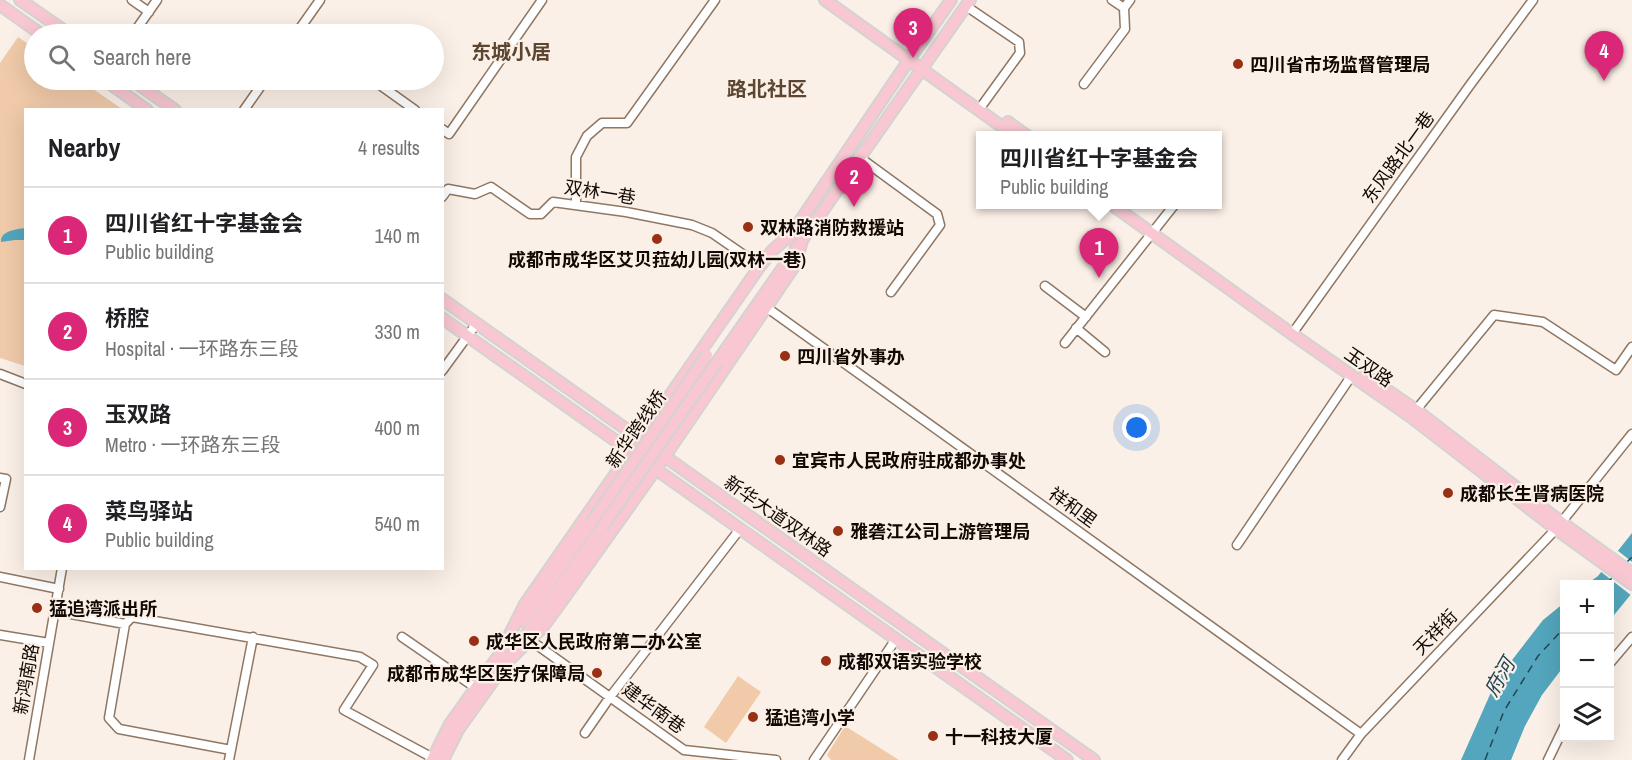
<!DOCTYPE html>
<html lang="en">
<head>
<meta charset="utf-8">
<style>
	:root { --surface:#fff; --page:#f6f6f6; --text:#202124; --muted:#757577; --line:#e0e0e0; --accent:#db2777 }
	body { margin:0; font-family:"Archivo Narrow","Noto Sans SC",sans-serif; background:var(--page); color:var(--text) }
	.controls { position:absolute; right:18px; bottom:18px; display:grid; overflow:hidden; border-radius:0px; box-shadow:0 6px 24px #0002 }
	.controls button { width:54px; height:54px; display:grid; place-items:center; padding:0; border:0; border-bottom:2px solid var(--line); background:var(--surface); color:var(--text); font:30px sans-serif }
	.you { position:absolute; left:1137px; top:428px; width:21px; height:21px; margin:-15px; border:4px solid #fff; border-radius:50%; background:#1a73e8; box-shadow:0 0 0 9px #1a73e833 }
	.badge { display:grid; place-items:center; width:39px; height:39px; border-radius:50%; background:var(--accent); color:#fff; font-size:20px; font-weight:700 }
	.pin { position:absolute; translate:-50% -50px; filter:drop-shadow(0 2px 3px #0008) }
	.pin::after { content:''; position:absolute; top:32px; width:21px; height:18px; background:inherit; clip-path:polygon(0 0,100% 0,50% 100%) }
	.popup { position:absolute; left:976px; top:131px; width:246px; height:78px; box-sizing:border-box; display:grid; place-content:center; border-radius:0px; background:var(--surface); filter:drop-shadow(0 2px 4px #0005); font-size:20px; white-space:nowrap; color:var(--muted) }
	.popup b { font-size:22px; color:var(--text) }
	.popup::after { content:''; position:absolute; left:50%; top:100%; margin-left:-12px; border:12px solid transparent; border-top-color:var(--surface) }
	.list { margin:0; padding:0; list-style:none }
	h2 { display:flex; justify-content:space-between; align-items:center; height:78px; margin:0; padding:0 24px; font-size:26px }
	h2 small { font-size:20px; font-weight:400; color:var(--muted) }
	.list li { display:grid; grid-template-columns:39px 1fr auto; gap:18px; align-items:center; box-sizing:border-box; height:96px; padding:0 24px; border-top:2px solid var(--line) }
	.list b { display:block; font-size:22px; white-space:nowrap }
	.list p { margin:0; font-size:20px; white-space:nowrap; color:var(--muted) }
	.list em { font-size:20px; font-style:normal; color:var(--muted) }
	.icon { flex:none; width:33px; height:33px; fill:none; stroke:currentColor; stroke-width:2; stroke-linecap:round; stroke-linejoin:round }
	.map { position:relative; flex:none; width:1632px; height:760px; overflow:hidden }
	.search { position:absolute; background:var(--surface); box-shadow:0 6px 24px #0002; left:24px; top:24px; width:420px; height:66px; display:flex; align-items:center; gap:15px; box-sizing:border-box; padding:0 21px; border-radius:33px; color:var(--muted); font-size:22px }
	.panel { position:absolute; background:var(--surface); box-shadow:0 6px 24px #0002; left:24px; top:108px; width:420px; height:462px; border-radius:0px }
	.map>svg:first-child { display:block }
	.green { fill:#f0caa9 }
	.water { fill:#53a6bd }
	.pier { fill:#fbf0e7 }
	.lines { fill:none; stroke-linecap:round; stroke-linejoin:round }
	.ferry { stroke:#214752; stroke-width:1.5; stroke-dasharray:8 6; stroke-linecap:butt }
	.minor-casing { stroke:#8f7763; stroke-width:11 }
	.major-casing { stroke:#d4d3d2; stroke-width:14 }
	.minor { stroke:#fff; stroke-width:8 }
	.major { stroke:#f8c7d1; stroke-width:10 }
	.major-bridge-casing { stroke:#d4d3d2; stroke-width:14; stroke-linecap:butt }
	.major-bridge { stroke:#f8c7d1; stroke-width:10 }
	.poi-dot { fill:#983014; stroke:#fbf0e7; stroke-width:2 }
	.labels { text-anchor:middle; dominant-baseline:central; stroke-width:4.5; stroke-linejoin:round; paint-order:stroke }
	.poi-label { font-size:18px; font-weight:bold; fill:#120904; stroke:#fbf0e7; text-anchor:start }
	.street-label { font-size:18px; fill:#120904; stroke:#fbf0e7 }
	.neighbourhood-label { font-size:20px; font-weight:bold; fill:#5c4632; stroke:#fbf0e7 }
	.water-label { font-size:20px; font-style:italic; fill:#214752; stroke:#fbf0e7 }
</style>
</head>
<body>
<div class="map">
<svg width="1632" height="760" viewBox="0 0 1632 760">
	<rect width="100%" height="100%" fill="#fbf0e7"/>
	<!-- green -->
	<path class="green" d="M18 37 34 48V80H80L122 109 26 110 25 366 0 358V63Z
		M738 676 761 692 726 743 704 727Z
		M845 726 899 760H831L827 755Z"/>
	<!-- water -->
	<path class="water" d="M25 228V240H15L1 242C0 231 17 229 25 228Z
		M1632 533V593L1610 620V584H1587L1598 576Z
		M1564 603V666L1542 695 1525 726 1511 760H1461L1492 690 1502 673 1543 620Z"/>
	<!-- pier -->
	<path class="pier" d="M1617 550 1632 562V596L1600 571Z"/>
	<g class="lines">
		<!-- ferry -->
		<path class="ferry" d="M1626 563 1632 557
			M1606 584 1613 577
			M1485 760 1504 711 1538 656 1564 628"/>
		<defs>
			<path id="minor" d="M132 0 149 12
				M966 6 1019 42 1020 53 983 104
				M1124 8 1130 0
				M301 27 311 34
				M133 34 157 0
				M296 34 320 0
				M373 80 415 110
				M1084 84 1125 29 1124 8 1112 0
				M244 110 265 80
				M442 129 449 134 542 0
				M859 157 937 214 940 225 891 292
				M442 197 448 189 475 194 491 187 530 214H541L553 202 626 212 692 225 712 233 760 266
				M576 205V157L587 136 602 123H627L715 0
				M1045 286 1086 317
				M766 307 1361 734
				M1076 328 1105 352
				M1292 334 1470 85 1533 0
				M1065 343 1175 204
				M442 371 477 323
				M0 374 26 384
				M1416 410 1494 315 1543 322 1616 370 1632 347
				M0 478 6 479 0 507
				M1237 545 1352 375
				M0 577 59 589
				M55 611 125 624 132 617 360 657 373 665 344 710 433 758
				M125 624 109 718 119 729 231 750
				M0 635 49 643
				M402 637 476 688
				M530 640 684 750 776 760
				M1610 663 1632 637
				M585 733 610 697 740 529
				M29 760 62 568
				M229 760 253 637
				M814 760 896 639
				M1342 760 1361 734 1556 529 1632 434
				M1548 760 1564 727"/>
			<path id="major" d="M20 0 69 34
				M825 0 1015 136
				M0 5 41 34
				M105 80 147 110
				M132 80 175 110
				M1008 122 1027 136
				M1111 204 1292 334 1411 417 1556 529 1632 584
				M788 239 909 60 951 0
				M442 299 1094 760
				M442 318 1067 760
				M717 362 970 0
				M1365 375 1416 410 1561 522 1632 573
				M523 621 591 523
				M521 642 602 527
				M499 656 525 604 760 266 773 250 791 234
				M507 662 543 627 567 594 665 456 795 265 802 241
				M432 760 450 724 502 651
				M443 760 458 730 510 657"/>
		</defs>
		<!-- minor casing -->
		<use href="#minor" class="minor-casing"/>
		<!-- major casing -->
		<use href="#major" class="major-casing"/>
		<!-- minor -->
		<use href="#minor" class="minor"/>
		<!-- major -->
		<use href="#major" class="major"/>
		<defs>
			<path id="major-bridge" d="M591 523 707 355
				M602 527 717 362"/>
		</defs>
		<!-- major-bridge casing -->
		<use href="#major-bridge" class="major-bridge-casing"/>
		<!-- major-bridge -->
		<use href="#major-bridge" class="major-bridge"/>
	</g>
	<!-- markers -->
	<g class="poi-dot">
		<circle cx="1238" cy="64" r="6"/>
		<circle cx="748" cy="227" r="6"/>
		<circle cx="657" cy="239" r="6"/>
		<circle cx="785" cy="356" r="6"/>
		<circle cx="780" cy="460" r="6"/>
		<circle cx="1448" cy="493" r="6"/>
		<circle cx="838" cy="531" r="6"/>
		<circle cx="37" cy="608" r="6"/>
		<circle cx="474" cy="641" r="6"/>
		<circle cx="826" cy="661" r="6"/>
		<circle cx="597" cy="673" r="6"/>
		<circle cx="753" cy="717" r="6"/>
		<circle cx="933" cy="736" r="6"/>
	</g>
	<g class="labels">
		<!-- poi labels -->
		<g class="poi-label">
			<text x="1250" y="64">四川省市场监督管理局</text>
			<text x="760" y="227">双林路消防救援站</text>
			<text x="657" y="259" text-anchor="middle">成都市成华区艾贝菈幼儿园(双林一巷)</text>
			<text x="797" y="356">四川省外事办</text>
			<text x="792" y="460">宜宾市人民政府驻成都办事处</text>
			<text x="1460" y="493">成都长生肾病医院</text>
			<text x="850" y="531">雅砻江公司上游管理局</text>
			<text x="49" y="608">猛追湾派出所</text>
			<text x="486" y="641">成华区人民政府第二办公室</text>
			<text x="838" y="661">成都双语实验学校</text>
			<text x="585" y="673" text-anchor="end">成都市成华区医疗保障局</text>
			<text x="765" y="717">猛追湾小学</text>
			<text x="945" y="736">十一科技大厦</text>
		</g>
		<!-- street labels -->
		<g class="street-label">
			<text transform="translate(1398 157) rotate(-54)">东风路北一巷</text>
			<text transform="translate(600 192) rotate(9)">双林一巷</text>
			<text transform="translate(1369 367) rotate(35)">玉双路</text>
			<text transform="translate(636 429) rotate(-55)">新华跨线桥</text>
			<text transform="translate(1073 507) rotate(36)">祥和里</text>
			<text transform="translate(778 516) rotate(35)">新华大道双林路</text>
			<text transform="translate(1435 632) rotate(-46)">天祥街</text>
			<text transform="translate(26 679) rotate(-80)">新鸿南路</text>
			<text transform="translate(654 708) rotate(36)">建华南巷</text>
		</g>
		<!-- neighbourhood labels -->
		<g class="neighbourhood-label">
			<text x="511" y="51">东城小居</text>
			<text x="767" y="88">路北社区</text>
		</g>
		<!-- water labels -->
		<g class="water-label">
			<text transform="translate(1499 677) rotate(-60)">府河</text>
		</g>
	</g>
</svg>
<div class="controls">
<button>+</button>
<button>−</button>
<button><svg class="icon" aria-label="layers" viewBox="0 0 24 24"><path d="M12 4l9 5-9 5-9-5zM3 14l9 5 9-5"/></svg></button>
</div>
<div class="you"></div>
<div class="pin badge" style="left:1099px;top:278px">1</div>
<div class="popup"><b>四川省红十字基金会</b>Public building</div>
<div class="pin badge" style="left:854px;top:207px">2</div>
<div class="pin badge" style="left:913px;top:58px">3</div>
<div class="pin badge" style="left:1604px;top:81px">4</div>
<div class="search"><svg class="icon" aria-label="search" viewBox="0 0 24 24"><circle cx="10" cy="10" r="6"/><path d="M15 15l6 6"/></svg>Search here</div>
<section class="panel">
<h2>Nearby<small>4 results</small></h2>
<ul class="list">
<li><span class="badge">1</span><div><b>四川省红十字基金会</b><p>Public building</p></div><em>140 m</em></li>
<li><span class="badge">2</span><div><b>桥腔</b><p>Hospital · 一环路东三段</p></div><em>330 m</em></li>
<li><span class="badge">3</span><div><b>玉双路</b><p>Metro · 一环路东三段</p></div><em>400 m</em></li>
<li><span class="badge">4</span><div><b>菜鸟驿站</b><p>Public building</p></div><em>540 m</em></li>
</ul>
</section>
</div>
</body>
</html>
